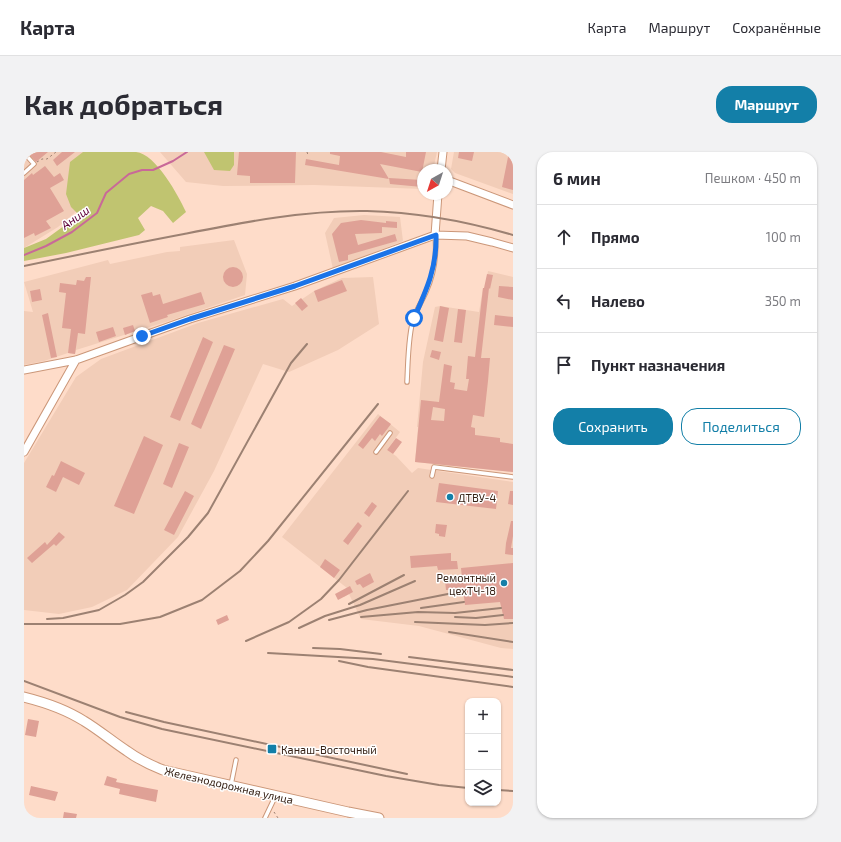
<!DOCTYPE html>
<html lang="ru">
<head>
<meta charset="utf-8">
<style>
	:root { --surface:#fff; --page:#f2f2f3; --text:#2b2b33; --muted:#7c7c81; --line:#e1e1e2; --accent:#137fa8 }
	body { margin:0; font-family:"Exo 2",sans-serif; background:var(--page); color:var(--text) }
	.controls { position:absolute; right:12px; bottom:12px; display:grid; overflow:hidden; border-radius:8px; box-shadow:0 1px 3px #0004 }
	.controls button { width:36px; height:36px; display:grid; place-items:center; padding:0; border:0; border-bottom:1px solid var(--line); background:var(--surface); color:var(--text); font:20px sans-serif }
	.compass { position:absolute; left:393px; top:12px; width:36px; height:36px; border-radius:50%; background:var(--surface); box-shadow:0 1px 3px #0004; rotate:219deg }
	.stop { position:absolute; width:12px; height:12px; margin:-9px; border:3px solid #1a73e8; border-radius:50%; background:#fff }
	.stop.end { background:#1a73e8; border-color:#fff; box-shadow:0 1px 4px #0008 }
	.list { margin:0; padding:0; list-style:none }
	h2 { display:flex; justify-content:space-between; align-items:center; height:52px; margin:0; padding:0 16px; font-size:17px }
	h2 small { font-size:13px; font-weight:400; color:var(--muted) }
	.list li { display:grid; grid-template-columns:26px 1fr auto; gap:12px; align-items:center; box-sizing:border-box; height:64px; padding:0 16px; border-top:1px solid var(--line) }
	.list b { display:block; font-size:15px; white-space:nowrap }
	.list em { font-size:13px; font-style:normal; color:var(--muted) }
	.actions { display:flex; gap:8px; padding:12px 16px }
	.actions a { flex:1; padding:9px 0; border:1px solid var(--accent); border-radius:16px; text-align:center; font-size:14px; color:var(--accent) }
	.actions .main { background:var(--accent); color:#fff }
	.icon { flex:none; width:22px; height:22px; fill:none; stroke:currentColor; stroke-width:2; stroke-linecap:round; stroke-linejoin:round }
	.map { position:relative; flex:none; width:489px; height:666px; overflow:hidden; border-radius:16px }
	header { display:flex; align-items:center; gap:24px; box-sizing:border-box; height:56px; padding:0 20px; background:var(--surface); border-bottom:1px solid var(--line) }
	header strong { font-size:19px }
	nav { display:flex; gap:22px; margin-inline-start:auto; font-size:14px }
	.intro { display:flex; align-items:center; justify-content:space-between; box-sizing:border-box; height:96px; padding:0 24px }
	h1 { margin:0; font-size:28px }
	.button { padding:10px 18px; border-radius:16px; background:var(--accent); color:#fff; font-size:14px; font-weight:700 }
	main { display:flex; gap:24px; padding:0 24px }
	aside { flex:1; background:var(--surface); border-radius:16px; box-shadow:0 1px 3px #0004 }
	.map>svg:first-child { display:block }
	.built { fill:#f2cdb8 }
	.green { fill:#c0c470 }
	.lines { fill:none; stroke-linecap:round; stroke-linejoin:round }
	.stream { stroke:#c96998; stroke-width:2 }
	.building { fill:#dfa196; fill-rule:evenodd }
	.service-casing { stroke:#cb9779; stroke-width:5.5 }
	.minor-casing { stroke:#cb9779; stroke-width:9 }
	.tertiary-casing { stroke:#cb9779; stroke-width:11 }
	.path { stroke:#977c6d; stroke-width:1; stroke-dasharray:2 3; stroke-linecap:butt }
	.service { stroke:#fff; stroke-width:3.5 }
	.minor { stroke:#fff; stroke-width:7 }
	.tertiary { stroke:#fff; stroke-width:9 }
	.rail { stroke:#9c8172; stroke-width:2 }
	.route { stroke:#1a73e8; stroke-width:5 }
	.poi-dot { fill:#137fa8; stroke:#fff; stroke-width:1.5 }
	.labels { text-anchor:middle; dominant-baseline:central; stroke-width:3; stroke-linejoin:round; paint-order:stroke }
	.poi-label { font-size:11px; fill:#362216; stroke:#fff; text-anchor:start }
	.street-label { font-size:11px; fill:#362216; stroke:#fff }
	.water-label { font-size:12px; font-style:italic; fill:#5f023b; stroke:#fff }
</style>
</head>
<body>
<header>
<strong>Карта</strong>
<nav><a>Карта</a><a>Маршрут</a><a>Сохранённые</a></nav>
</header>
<div class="intro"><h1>Как добраться</h1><a class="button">Маршрут</a></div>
<main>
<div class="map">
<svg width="489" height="666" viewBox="0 0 489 666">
	<rect width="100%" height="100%" fill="#fedcc9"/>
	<!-- built -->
	<path class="built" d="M0 0H107L62 51 34 75 0 96Z
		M136 0H413L409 18H399V37L290 33 199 34 162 30Z
		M430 0H489V42L431 21 427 17Z
		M340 63 376 65 379 89 309 117 301 81 310 66Z
		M210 88 223 122 221 143 145 169 52 198 51 202 44 201 20 209 0 213V159L9 160 0 130 84 108 86 112 143 100 156 99V95Z
		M464 119 489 125V320L391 310 394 275H393L399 210 411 155 416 154 455 160 459 136H461Z
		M349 125 355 172 314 198 265 220 239 212 190 319 154 385 103 438 68 455 35 462 0 458V311L52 225 77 207 174 171 259 147 268 154 290 139 318 126Z
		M354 262 376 280 363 298 372 304 388 321 394 316 489 330V497L477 496 395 474 337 467 325 442 320 445 317 439 323 436 258 385Z"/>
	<!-- green -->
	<path class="green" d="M59 0C77 0 95 0 112 0 132 2 154 43 162 60L149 71 139 59 127 54 114 66 121 78 115 83 42 101 0 109V96L22 87 55 63 47 55 42 42 46 10Z
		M180 0H210V13L206 19 190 18Z"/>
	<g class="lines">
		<!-- stream -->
		<path class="stream" d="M0 103 22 94 48 80 73 61 82 41 105 22 118 18H129L149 9 163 0"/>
	</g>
	<!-- building -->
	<path class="building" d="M3 0H24L12 10Z
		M38 0H51L33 14 29 8Z
		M215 0H272L271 31H226V24L213 23Z
		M306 0H357L382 5V0H402L398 20 356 12 365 27 281 13 282 7 315 13 316 4 306 2Z
		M435 0H450L448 9 434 6Z
		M485 0H489V38L478 35Z
		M21 14 30 25 36 21 40 28 26 36 40 59 22 69 27 76 11 84 10 81 0 86V28L8 21 9 23Z
		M365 26 398 28V35L366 32Z
		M337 68 362 71V69L373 70V76L358 75V81L331 82 334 93 371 82 373 89 324 103V108L315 110 308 82 317 71Z
		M199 125a10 10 0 1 1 20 0a10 10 0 1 1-20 0Z
		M463 122 469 123 466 137 465 136 457 206H466L464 229 460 265 449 263 447 275 451 276V283L476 286V290L489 292V320L391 310 397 248 415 250 420 212 428 214 426 230 431 231 430 237 443 239 445 227H442L444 204 451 205 459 136H460ZM409 255 421 257 420 269 407 268Z
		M62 125H67L61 182 54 181 51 202 44 201 47 177 38 176 42 141 35 140 36 131 52 133 53 128 60 129Z
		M318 128 323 139 294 150 290 139Z
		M475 134 489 135V148L474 145Z
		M16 137 18 148 8 150 6 139Z
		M128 140 129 144 136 142 139 152 177 140 181 152 143 163 144 165 126 171 117 143Z
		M277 146 284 154 278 159 271 151Z
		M416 154 425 156 419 190 410 188Z
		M434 157 442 158 438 191 430 190Z
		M24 161 33 205 27 206 18 163Z
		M471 163 489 165V175L470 173Z
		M109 173 111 179 101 183 99 176Z
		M89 175 92 184 75 190 72 180Z
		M179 185 189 190 156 269 146 265Z
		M200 193 211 197 177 277 167 272Z
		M408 198 417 200 415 208 406 205Z
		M356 264 367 272 358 284 356 282 351 289 348 286 339 297 334 293Z
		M120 284 139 293 110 362 90 354Z
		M372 286 378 290 369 302 363 298Z
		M155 291 165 295 148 336 139 332Z
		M37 309 61 321 55 333 39 325 32 340 22 335 28 323 30 324Z
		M415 331 474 339 472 357 412 350Z
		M161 339 170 344 150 383 140 378Z
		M486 339H489V353L484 352Z
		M348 350 353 354 345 365 340 361Z
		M487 369H489V384L487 396H489V403L481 402 482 391Z
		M334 370 338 374 324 393 319 389Z
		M412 372 423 373 421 385 415 384V382L411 381Z
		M35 380 41 385 32 394 30 392 8 411 3 406 21 390 23 393Z
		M427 401V409H433L434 417 414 418 413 414 387 416 386 404Z
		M301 407 316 418 310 426 296 415Z
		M489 411V467H480L476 450 441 453 439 437 422 438 421 428 438 427 437 416Z
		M346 421 350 430 339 436 336 432 333 433 331 429Z
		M326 434 329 440 314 448 311 442Z
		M203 463 205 468 194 473 192 468Z
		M4 567 15 569 12 585 1 583Z
		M83 624 93 627 92 630 134 638 132 650 95 642 96 637 80 633Z
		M7 634 34 640 31 649 5 643Z
		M40 660 53 662 52 666H39Z"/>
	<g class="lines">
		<defs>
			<path id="service" d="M0 1 10 12 0 21
				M383 230C384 212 384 181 390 165 393 157 398 149 402 140 410 122 413 102 411 83
				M352 300 366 281
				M408 324 410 315 489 325
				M207 633 212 608
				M241 666 251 645"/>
			<path id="minor" d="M417 18 419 0
				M423 28 489 53
				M411 83 414 42
				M0 218 52 208 166 167 271 134 411 83 443 84 468 90 489 96
				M0 300 52 208"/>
			<path id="tertiary" d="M0 545C20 550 43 558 60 569 75 578 89 590 103 599 114 607 126 613 139 618L324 660 355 666"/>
		</defs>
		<!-- service casing -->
		<use href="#service" class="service-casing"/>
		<!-- minor casing -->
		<use href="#minor" class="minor-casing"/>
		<!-- tertiary casing -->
		<use href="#tertiary" class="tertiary-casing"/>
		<!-- path -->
		<path class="path" d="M283 0 284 3
			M13 10 18 7H23L32 0
			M250 660 254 666"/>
		<!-- service -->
		<use href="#service" class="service"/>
		<!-- minor -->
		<use href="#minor" class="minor"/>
		<!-- tertiary -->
		<use href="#tertiary" class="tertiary"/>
		<!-- rail -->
		<path class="rail" d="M0 114C53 103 107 92 160 82 221 70 281 58 343 59 393 60 441 69 489 83
			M325 452 380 423
			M397 456 440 450
			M337 465 394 460 431 461 477 456
			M431 465 452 466 479 463
			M23 467 39 466 75 458 101 443 119 430 164 385 184 361 267 211 283 192
			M305 468 343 458 439 439
			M391 470 461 473 489 471
			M0 472H96L136 465 178 448 216 419 244 389 354 252
			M275 476 301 464 336 453 391 429
			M425 480 489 490
			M222 489 265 470 297 447 315 428 384 339
			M289 496 316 497 357 502
			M244 501 349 507 489 525
			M385 505 489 518
			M315 509 344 515 489 535
			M0 529 96 565 138 577 362 624 415 633 444 636
			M102 560 140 570 383 622
			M474 638 489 639"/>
	</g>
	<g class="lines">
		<!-- route -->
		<path class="route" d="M118 184 166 167 271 134 412 83C413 115 403 137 390 166"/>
	</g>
	<!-- markers -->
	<g class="poi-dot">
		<circle cx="426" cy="345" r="4"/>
		<circle cx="480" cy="431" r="4"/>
		<rect x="243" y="592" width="10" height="10" rx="2"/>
	</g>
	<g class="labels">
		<!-- poi labels -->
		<g class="poi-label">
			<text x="434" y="345">ДТВУ-4</text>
			<text x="472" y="425" text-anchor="end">Ремонтный<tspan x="472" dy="13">цехТЧ-18</tspan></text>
			<text x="257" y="597">Канаш-Восточный</text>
		</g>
		<!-- street labels -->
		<g class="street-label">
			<text transform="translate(205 633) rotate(13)">Железнодорожная улица</text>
		</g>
		<!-- water labels -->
		<g class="water-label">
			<text transform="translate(51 65) rotate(-35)">Аниш</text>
		</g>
	</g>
</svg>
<div class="controls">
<button>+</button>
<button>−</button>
<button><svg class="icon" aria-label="layers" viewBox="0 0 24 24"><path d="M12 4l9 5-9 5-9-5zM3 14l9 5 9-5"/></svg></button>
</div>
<svg class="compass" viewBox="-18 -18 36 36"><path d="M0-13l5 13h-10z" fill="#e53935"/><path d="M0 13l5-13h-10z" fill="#7c7c81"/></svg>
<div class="stop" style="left:390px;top:166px"></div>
<div class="stop end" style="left:118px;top:184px"></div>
</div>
<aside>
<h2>6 мин<small>Пешком · 450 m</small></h2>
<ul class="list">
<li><svg class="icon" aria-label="ahead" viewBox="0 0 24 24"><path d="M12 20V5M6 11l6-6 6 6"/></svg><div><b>Прямо</b></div><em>100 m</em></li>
<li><svg class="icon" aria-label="left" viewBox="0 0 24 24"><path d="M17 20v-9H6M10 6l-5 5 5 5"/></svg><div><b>Налево</b></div><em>350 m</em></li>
<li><svg class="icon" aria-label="arrive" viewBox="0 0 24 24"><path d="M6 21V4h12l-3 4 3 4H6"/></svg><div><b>Пункт назначения</b></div></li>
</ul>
<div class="actions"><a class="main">Сохранить</a><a>Поделиться</a></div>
</aside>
</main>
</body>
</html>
